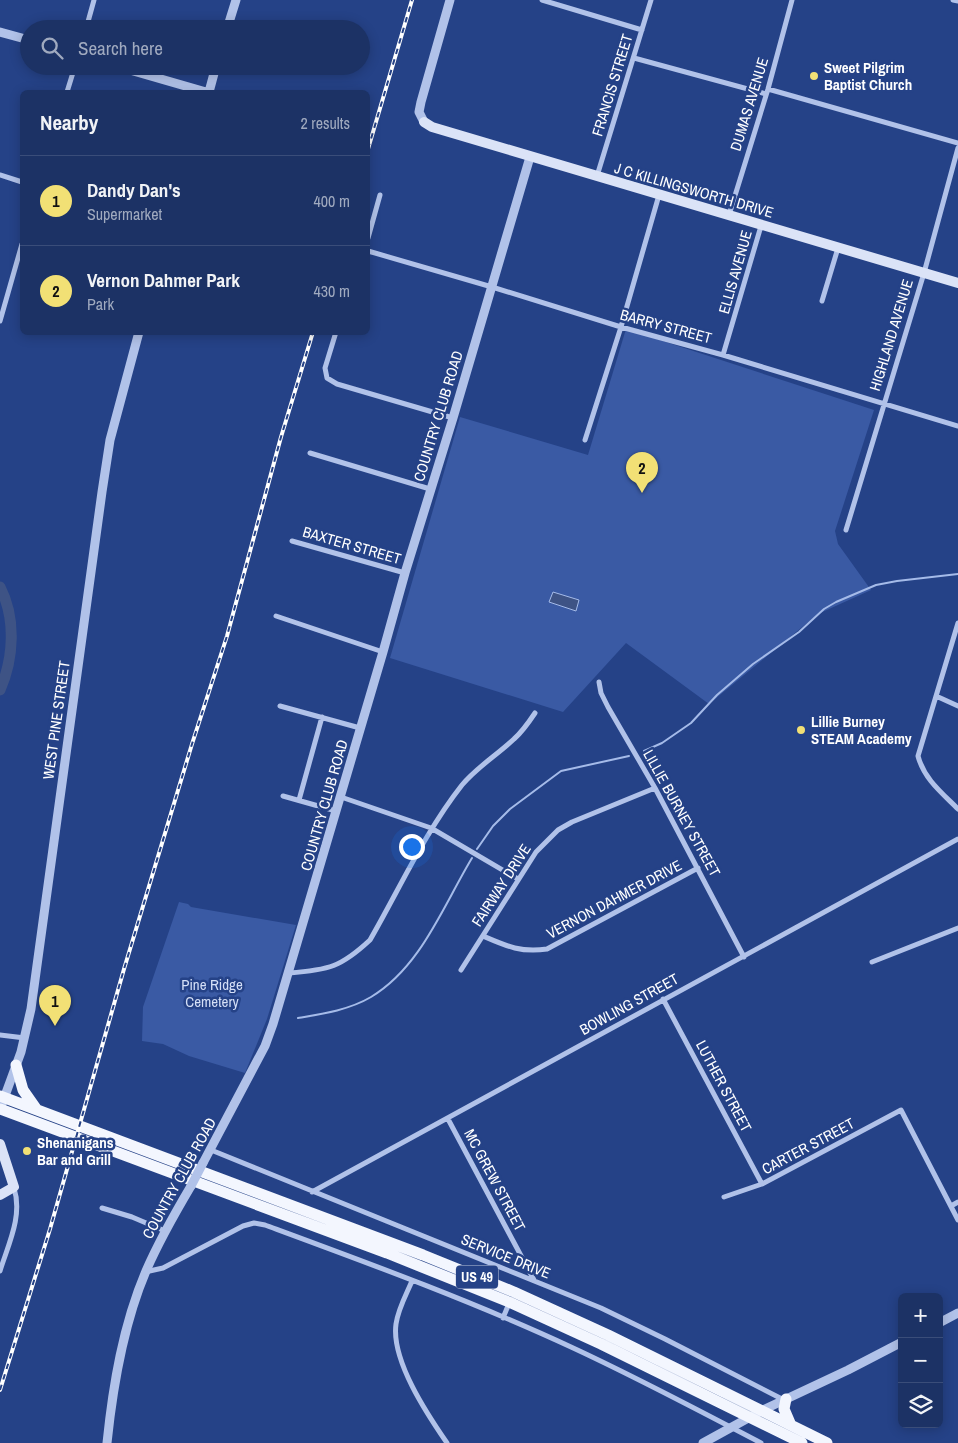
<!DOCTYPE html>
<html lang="en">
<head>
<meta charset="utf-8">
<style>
	:root { --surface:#1c3265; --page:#293e6e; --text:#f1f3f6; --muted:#a0aabf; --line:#3a4d79; --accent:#f2e075 }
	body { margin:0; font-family:"Archivo Narrow",sans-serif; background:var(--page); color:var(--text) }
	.controls { position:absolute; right:15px; bottom:15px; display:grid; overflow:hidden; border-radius:8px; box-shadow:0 2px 12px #0003 }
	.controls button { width:45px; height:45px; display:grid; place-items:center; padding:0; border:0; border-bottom:1px solid var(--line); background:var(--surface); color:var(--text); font:25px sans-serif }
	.you { position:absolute; left:411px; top:846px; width:18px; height:18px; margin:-12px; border:4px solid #fff; border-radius:50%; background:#1a73e8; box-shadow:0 0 0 8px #1a73e833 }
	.badge { display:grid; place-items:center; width:32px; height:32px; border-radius:50%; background:var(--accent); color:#111; font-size:16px; font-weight:700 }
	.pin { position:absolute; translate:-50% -41px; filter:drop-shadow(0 1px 2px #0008) }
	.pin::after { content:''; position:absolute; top:26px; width:18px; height:15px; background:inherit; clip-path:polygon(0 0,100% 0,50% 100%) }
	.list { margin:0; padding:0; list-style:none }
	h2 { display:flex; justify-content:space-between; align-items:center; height:65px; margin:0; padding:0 20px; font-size:21px }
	h2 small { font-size:16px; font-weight:400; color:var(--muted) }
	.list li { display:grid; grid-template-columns:32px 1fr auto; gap:15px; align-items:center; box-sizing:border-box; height:90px; padding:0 20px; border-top:1px solid var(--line) }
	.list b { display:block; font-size:19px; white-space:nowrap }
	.list p { margin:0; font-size:16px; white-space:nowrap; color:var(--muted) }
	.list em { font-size:16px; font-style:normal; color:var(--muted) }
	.icon { flex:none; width:28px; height:28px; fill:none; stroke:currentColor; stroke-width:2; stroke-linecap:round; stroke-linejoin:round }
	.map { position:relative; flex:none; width:958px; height:1443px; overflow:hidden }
	.search { position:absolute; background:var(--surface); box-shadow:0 2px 12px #0003; left:20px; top:20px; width:350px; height:55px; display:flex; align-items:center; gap:12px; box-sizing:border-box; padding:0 18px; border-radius:28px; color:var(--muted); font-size:19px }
	.panel { position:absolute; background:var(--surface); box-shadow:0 2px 12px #0003; left:20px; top:90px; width:350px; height:245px; border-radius:8px }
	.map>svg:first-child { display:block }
	.green { fill:#3a5aa4 }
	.water { fill:#3e5385; stroke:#a5bbe9 }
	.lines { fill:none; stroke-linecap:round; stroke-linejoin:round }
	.stream { stroke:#a5bbe9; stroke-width:2 }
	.river { stroke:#3e5385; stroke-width:11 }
	.minor { stroke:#b1c2e9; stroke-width:5 }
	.tertiary { stroke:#b1c2e9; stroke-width:9 }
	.secondary { stroke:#dbe3f7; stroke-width:10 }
	.primary { stroke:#f3f6fe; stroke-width:11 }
	.rail-casing { stroke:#fff; stroke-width:4 }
	.rail { stroke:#254287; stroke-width:2; stroke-dasharray:5.5; stroke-linecap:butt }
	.tertiary-bridge { stroke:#b1c2e9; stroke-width:9 }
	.poi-dot { fill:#f2e075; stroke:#254287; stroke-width:2 }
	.labels { text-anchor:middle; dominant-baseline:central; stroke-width:5; stroke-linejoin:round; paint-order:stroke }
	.shield { fill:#254287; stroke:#bec6db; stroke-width:1 }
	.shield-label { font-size:14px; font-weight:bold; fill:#fff }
	.poi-label { font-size:15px; font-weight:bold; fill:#fff; stroke:#254287; text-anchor:start }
	.street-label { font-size:15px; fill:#fff; stroke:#254287 }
	.park-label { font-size:15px; fill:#d4dff7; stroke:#254287 }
</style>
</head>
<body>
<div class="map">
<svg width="958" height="1443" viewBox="0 0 958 1443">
	<rect width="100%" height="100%" fill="#254287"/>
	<!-- green -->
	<path class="green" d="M626 329 874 410 835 531 838 544 871 590 818 614 709 704 626 643 563 712 390 658 460 417 588 455Z
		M179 902 188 904 191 907 296 925 267 1019 245 1073 189 1056 163 1044 142 1041 143 1007Z"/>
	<!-- water -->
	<path class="water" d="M553 592 579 600 576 611 549 602Z"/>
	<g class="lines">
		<!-- stream -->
		<path class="stream" d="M644 751 662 743 691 723 717 695 753 664 799 632 824 609 836 602 876 585 897 581 958 574
			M477 849 493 826 510 809 561 771 629 756
			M298 1018C322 1014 349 1010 371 997 421 967 443 906 472 858"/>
		<!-- river -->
		<path class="river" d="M0 587C16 618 14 658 0 690"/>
		<!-- minor -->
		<path class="minor" d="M542 0 642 30
			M953 0 958 1
			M86 29 94 0
			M634 58 766 94
			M768 89 958 143
			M67 92 75 66
			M0 175 22 182
			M597 176 651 0
			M729 215 768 89 792 0
			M368 238 380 195
			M368 251 492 287 621 327 723 355 958 426
			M822 301 838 248
			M0 321 22 244
			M336 332 325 368 327 378 337 384 453 418
			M723 355 761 226
			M585 440 621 327 659 195
			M310 453 430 489
			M846 530 924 273 958 148
			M292 541 405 573
			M276 616 383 652
			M958 623 918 756C924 779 942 793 958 809
			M599 682 601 693 608 707 655 788 744 957
			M936 696 958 706
			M280 706 360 728
			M283 796 336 811
			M341 797 431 828 518 879
			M299 800 322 717
			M483 936C506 946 521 953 547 949L698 868
			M872 962 958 928
			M461 970 536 852 558 830 572 822 655 788
			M289 973C329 970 341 967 370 940 400 888 425 832 462 785 477 767 497 755 514 739 522 732 529 722 535 713
			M663 999 762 1184
			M0 1035 25 1038
			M448 1119 534 1280
			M211 1150 601 1308 665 1339 784 1400
			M312 1192 958 839
			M724 1197 762 1184 901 1110 958 1220
			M951 1206 958 1202
			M102 1208 132 1217 165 1231
			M0 1271C8 1245 23 1216 14 1188
			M145 1272 163 1268 243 1226 254 1223 265 1225C368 1263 472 1301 571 1347 636 1377 698 1410 761 1443
			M412 1281C406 1295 398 1309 396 1324 391 1360 427 1414 447 1443
			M503 1318 510 1301"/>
		<!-- tertiary -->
		<path class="tertiary" d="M227 29 236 0
			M0 32 29 40
			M116 66 206 92
			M209 92 216 66
			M424 122 419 112 421 102 450 0
			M2 1104 21 1052 31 1009 102 492 110 440 139 332
			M203 1163 265 1046 273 1024 383 652 405 573 453 418 530 157
			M939 1323 958 1313
			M107 1443C113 1385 123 1325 146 1271 159 1241 175 1213 191 1186
			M703 1443 763 1410 848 1370 902 1342"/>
		<!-- secondary -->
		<path class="secondary" d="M424 122 432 127 958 283
			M0 1144 14 1187 0 1195"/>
		<!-- primary -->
		<path class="primary" d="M16 1065 23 1090 37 1110
			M0 1096 423 1255 514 1292 608 1335 827 1443
			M0 1109 387 1253 509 1302 601 1344 802 1443
			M786 1399 784 1409 790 1423"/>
		<defs>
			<path id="rail" d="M368 149 412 0
				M0 1390 50 1229 124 969 192 744 227 636 281 437 313 332"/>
		</defs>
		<!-- rail casing -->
		<use href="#rail" class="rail-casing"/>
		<!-- rail -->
		<use href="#rail" class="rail"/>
		<!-- tertiary-bridge -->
		<path class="tertiary-bridge" d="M191 1186 203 1163"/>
	</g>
	<!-- markers -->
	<g class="poi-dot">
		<circle cx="814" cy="76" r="5"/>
		<circle cx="801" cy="730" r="5"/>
		<circle cx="27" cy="1151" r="5"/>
	</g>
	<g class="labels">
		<!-- shield labels -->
		<rect class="shield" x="456" y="1265.5" width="42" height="23" rx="4"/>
		<g class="shield-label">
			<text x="477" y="1277">US 49</text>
		</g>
		<!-- poi labels -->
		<g class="poi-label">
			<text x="824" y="67">Sweet Pilgrim<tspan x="824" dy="17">Baptist Church</tspan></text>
			<text x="811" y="721">Lillie Burney<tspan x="811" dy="17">STEAM Academy</tspan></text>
			<text x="37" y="1142">Shenanigans<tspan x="37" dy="17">Bar and Grill</tspan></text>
		</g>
		<!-- street labels -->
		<g class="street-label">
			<text transform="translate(612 85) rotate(-73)">FRANCIS STREET</text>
			<text transform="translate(749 104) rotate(-73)">DUMAS AVENUE</text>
			<text transform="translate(694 190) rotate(16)">J C KILLINGSWORTH DRIVE</text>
			<text transform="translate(735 272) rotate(-74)">ELLIS AVENUE</text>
			<text transform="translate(666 326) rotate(15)">BARRY STREET</text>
			<text transform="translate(891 335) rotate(-73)">HIGHLAND AVENUE</text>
			<text transform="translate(438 416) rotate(-73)">COUNTRY CLUB ROAD</text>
			<text transform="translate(352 545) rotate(16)">BAXTER STREET</text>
			<text transform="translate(56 720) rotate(-82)">WEST PINE STREET</text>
			<text transform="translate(324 805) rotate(-74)">COUNTRY CLUB ROAD</text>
			<text transform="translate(682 813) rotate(61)">LILLIE BURNEY STREET</text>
			<text transform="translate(501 885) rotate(-57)">FAIRWAY DRIVE</text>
			<text transform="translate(614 899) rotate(-28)">VERNON DAHMER DRIVE</text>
			<text transform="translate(629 1004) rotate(-29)">BOWLING STREET</text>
			<text transform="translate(724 1086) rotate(62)">LUTHER STREET</text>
			<text transform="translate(808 1146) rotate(-28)">CARTER STREET</text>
			<text transform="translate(179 1178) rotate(-61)">COUNTRY CLUB ROAD</text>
			<text transform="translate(495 1180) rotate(62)">MC GREW STREET</text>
			<text transform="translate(506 1256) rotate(22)">SERVICE DRIVE</text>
		</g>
		<!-- park labels -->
		<g class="park-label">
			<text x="212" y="984">Pine Ridge<tspan x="212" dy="17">Cemetery</tspan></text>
		</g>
	</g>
</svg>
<div class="controls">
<button>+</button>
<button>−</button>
<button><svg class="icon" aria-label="layers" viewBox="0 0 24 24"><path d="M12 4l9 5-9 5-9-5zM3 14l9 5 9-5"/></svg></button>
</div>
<div class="you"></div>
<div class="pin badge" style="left:55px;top:1026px">1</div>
<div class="pin badge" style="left:642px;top:493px">2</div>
<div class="search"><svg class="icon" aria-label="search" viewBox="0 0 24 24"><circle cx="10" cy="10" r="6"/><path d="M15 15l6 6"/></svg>Search here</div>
<section class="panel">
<h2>Nearby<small>2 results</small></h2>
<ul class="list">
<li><span class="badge">1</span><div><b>Dandy Dan's</b><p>Supermarket</p></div><em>400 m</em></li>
<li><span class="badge">2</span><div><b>Vernon Dahmer Park</b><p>Park</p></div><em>430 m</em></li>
</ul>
</section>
</div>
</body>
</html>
